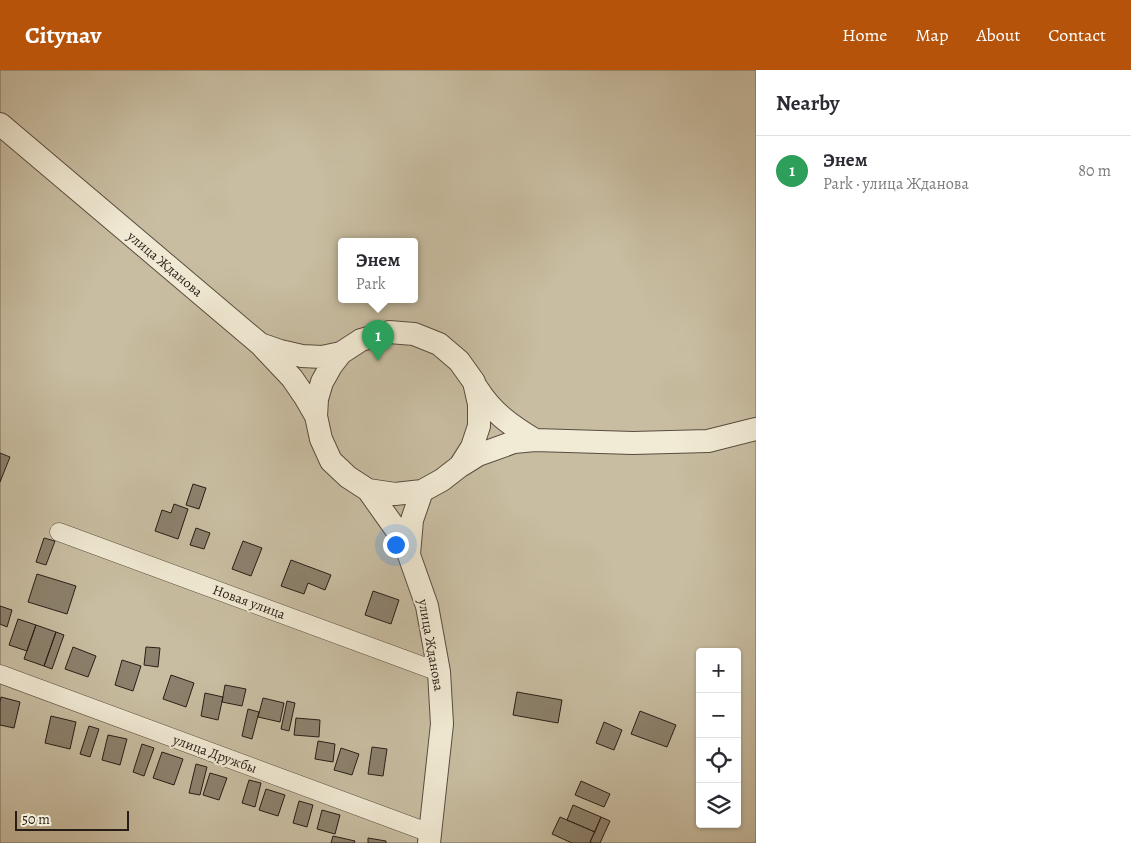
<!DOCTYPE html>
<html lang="en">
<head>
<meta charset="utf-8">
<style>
	:root { --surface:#fff; --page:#f2f2f3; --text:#2b2b33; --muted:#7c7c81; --line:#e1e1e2; --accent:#b45309 }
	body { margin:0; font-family:Alegreya,serif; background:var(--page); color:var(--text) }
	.controls { position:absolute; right:15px; bottom:15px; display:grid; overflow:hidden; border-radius:5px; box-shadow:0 1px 4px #0004 }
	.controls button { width:45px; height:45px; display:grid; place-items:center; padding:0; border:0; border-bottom:1px solid var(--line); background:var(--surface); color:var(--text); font:25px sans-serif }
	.scale { position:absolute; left:15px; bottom:12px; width:114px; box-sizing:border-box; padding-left:5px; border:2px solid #281d16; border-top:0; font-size:14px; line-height:18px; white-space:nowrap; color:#281d16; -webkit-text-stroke:4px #f1ead4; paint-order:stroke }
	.you { position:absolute; left:395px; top:474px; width:18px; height:18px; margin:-12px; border:4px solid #fff; border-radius:50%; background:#1a73e8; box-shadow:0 0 0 8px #1a73e833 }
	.badge { display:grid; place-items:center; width:32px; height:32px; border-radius:50%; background:var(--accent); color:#fff; font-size:16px; font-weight:700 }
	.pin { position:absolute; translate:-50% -41px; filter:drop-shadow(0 1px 2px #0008) }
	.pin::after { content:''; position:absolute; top:26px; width:18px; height:15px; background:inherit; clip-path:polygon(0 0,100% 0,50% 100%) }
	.popup { position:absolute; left:338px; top:168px; width:80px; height:65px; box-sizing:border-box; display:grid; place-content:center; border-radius:5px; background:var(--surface); filter:drop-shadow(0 1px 4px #0005); font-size:16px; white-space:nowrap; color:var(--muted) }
	.popup b { font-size:19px; color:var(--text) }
	.popup::after { content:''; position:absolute; left:50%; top:100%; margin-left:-10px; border:10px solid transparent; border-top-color:var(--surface) }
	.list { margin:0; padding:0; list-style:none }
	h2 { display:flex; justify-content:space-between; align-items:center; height:65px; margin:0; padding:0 20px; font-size:21px }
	h2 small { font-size:16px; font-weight:400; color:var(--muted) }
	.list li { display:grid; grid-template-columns:32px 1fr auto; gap:15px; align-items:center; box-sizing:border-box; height:70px; padding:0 20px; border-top:1px solid var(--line) }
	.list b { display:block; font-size:19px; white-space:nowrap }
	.list p { margin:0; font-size:16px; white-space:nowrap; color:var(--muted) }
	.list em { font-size:16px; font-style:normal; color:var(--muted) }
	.icon { flex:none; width:28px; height:28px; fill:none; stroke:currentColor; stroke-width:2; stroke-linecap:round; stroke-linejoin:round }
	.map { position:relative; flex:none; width:756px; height:773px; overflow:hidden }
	header { display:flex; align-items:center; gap:30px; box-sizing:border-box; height:70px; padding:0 25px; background:var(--accent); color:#fff }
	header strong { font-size:24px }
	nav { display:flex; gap:28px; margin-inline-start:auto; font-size:18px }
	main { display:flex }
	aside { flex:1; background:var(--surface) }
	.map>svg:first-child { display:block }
	.green { fill:#c8bda1; stroke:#786d5c; fill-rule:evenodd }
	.building { fill:#8c816d; stroke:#281d16 }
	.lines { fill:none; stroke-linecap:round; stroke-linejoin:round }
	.minor-casing { stroke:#584d40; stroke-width:19 }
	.tertiary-casing { stroke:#584d40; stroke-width:24 }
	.minor { stroke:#f1ead4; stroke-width:18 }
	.tertiary { stroke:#f1ead4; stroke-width:22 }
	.labels { text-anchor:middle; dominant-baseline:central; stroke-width:4; stroke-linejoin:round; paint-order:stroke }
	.street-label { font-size:14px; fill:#281d16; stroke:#f1ead4 }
</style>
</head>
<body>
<header>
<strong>Citynav</strong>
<nav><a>Home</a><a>Map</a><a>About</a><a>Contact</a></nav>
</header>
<main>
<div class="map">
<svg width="756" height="773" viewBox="0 0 756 773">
	<rect width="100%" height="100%" fill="#e9debd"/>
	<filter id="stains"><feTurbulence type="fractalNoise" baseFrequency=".004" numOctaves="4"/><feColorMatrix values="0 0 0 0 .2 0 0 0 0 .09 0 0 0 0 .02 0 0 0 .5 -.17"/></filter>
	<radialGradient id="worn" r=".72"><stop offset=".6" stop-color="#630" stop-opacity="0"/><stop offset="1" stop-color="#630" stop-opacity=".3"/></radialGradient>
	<!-- green -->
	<path class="green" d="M0 0H756V773H0ZM342 172H414V230H342ZM700 582H737V754H700Z"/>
	<!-- building -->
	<path class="building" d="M0 383 10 387 0 412Z
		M193 414 206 418 199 439 186 435Z
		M174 434 188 439 178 469 155 461 162 440 171 443Z
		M196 458 210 463 204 479 190 475Z
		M44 468 55 471 46 495 36 492Z
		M243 471 262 478 251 506 232 499Z
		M291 490 331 505 325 520 308 513 304 524 281 516Z
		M37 504 76 516 67 544 28 532Z
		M373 521 399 530 391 554 365 545Z
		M0 536 12 540 7 557 0 554Z
		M18 549 36 555 27 581 9 575Z
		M36 555 56 562 44 596 24 589Z
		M56 562 64 565 52 599 44 596Z
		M73 577 96 586 88 607 65 599Z
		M146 577 160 578 158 597 144 595Z
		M122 590 141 596 133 621 115 615Z
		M171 605 194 613 186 637 163 629Z
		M225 615 246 619 242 636 222 632Z
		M517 622 562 630 558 653 513 645Z
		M205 623 223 627 218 650 201 646Z
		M1 627 20 632 14 658 0 655V632Z
		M263 628 284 633 280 652 258 647Z
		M287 631 295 633 289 661 281 659Z
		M248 639 259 642 252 669 242 666Z
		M640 641 676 655 667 677 631 664Z
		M51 646 76 652 70 679 45 673Z
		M296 648 320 650 319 667 294 665Z
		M604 652 622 660 614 680 596 673Z
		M89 656 99 659 90 687 80 684Z
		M108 665 127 669 120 695 102 690Z
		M318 671 335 674 333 692 315 689Z
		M142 674 154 678 144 706 133 702Z
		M372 677 387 679 383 706 368 704Z
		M341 678 359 684 352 705 334 700Z
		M162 682 183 689 174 715 153 708Z
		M196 694 207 697 200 725 189 723Z
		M210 703 227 708 219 730 203 725Z
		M249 710 261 713 255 737 242 733Z
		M581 711 610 724 604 737 575 725Z
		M266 719 285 725 278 746 259 740Z
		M299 731 313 735 307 757 293 753Z
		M573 735 601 747 595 762 567 750Z
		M322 740 340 745 335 764 317 759Z
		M560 747 595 762 590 772 592 773H572L552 764Z
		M601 747 610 751 600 773H592L590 772Z
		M333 766 355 771 354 773H331Z
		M368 768 386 771V773H368Z"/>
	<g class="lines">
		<defs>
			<path id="minor" d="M59 462 439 602
				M0 604 430 763"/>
			<path id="tertiary" d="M0 54 260 274 292 308 305 327 316 346
				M260 274 280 281 302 286 322 287 341 283 361 270 389 262 414 264 439 274 459 291 474 312 479 334V356L472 377 460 396 442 410 422 421 395 424 368 420 348 407 331 391 321 369 316 346 317 329 322 312 331 296 341 283
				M477 318C492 342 510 355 535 370
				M462 395 478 385 514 372 535 370 633 373 708 371 756 359
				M368 420 402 468 409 485 427 536 439 602 442 654 429 773
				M409 484 412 450 422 421"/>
		</defs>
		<!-- minor casing -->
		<use href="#minor" class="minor-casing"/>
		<!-- tertiary casing -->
		<use href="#tertiary" class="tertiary-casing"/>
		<!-- minor -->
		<use href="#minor" class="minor"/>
		<!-- tertiary -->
		<use href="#tertiary" class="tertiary"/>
	</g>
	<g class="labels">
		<!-- street labels -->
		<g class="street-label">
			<text transform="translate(165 194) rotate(40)">улица Жданова</text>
			<text transform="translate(249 532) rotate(20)">Новая улица</text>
			<text transform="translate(431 575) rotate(80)">улица Жданова</text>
			<text transform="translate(215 684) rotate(20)">улица Дружбы</text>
		</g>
	</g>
	<rect width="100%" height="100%" filter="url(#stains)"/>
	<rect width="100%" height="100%" fill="url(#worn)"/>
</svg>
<div class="controls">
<button>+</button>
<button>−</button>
<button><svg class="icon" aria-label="locate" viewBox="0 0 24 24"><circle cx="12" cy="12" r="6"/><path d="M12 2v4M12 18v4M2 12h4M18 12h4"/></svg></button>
<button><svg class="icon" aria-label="layers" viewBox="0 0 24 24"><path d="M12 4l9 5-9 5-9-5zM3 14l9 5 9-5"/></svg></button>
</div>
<div class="scale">50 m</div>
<div class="you"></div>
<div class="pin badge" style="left:378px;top:291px;background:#2e9e5b">1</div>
<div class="popup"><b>Энем</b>Park</div>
</div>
<aside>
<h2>Nearby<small></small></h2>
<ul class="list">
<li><span class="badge" style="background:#2e9e5b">1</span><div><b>Энем</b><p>Park · улица Жданова</p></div><em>80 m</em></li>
</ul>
</aside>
</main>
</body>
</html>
